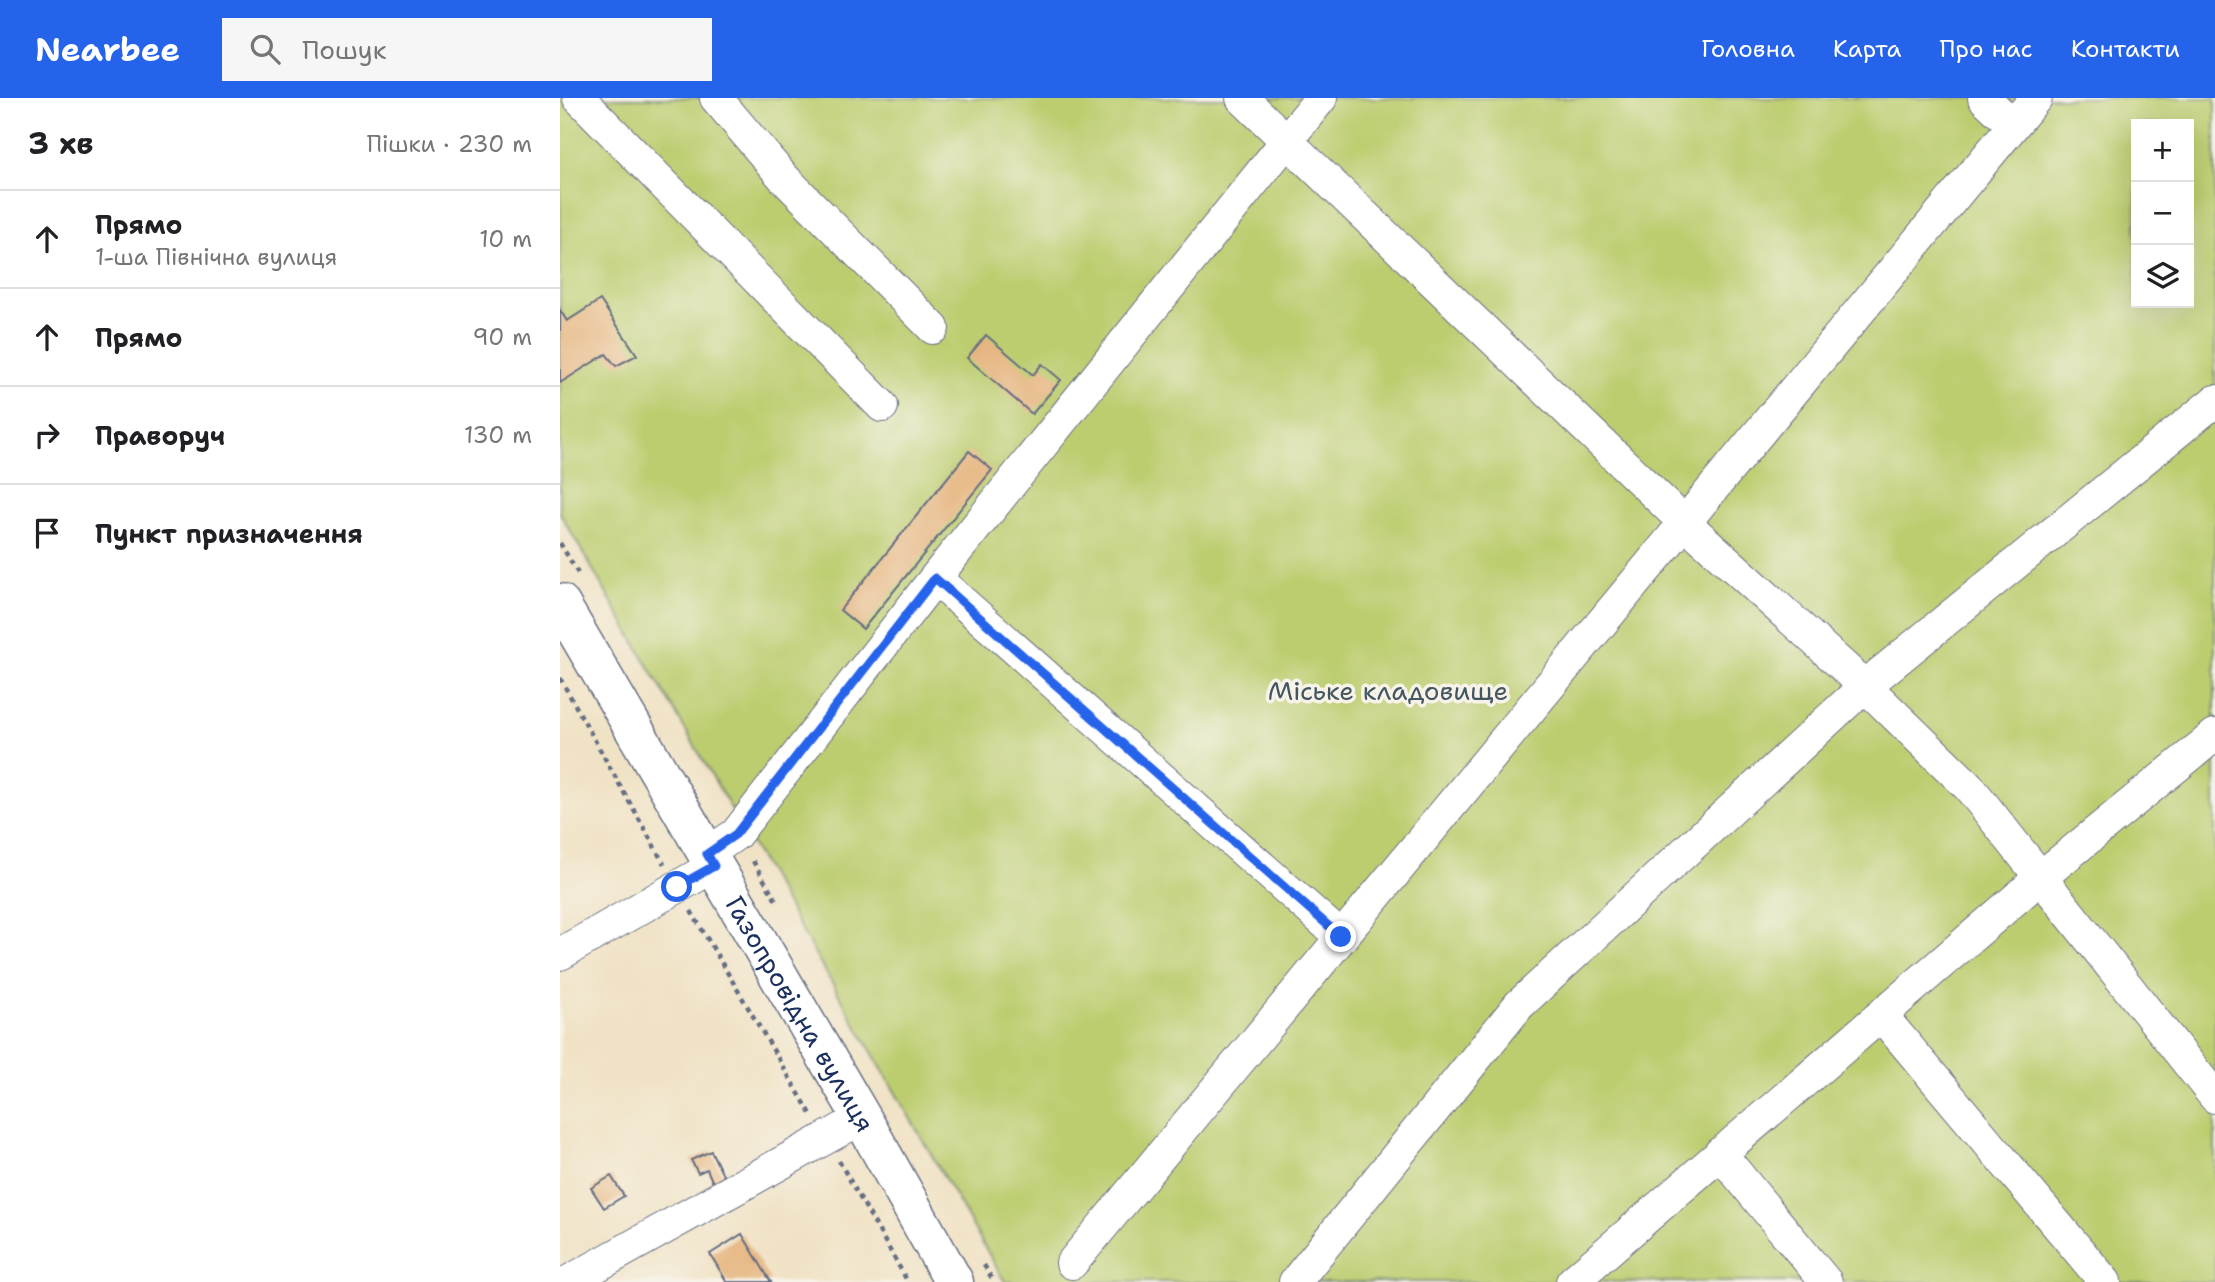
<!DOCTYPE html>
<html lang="uk">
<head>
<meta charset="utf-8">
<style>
	:root { --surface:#fff; --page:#f6f6f6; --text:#202124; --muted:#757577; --line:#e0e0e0; --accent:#2563eb }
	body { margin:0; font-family:"Shantell Sans",sans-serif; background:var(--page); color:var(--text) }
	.controls { position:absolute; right:21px; top:21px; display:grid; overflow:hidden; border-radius:0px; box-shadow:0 7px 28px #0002 }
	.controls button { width:63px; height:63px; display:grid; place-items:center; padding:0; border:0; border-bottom:2px solid var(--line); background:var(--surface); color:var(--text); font:35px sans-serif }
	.stop { position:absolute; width:21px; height:21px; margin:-16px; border:5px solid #2563eb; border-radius:50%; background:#fff }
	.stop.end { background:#2563eb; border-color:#fff; box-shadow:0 2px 7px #0008 }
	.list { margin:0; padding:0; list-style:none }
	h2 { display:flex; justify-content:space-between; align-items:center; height:91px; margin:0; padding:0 28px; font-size:30px }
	h2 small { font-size:23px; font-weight:400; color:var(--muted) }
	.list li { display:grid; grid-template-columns:46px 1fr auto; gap:21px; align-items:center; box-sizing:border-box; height:98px; padding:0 28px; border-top:2px solid var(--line) }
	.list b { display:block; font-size:26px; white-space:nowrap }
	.list p { margin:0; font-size:23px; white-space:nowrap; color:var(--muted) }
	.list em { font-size:23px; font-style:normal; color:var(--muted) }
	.icon { flex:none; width:38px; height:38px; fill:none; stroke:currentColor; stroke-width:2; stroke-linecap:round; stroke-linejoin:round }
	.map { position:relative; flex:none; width:1655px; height:1184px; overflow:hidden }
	header { display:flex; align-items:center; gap:42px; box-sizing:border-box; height:98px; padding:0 35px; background:var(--accent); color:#fff }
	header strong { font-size:33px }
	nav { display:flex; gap:38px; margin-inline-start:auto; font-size:24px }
	.search { width:490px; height:63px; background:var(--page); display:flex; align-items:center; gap:18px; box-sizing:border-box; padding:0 24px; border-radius:0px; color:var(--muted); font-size:26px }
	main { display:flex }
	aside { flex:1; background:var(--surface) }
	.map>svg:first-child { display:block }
	.green { fill:#bccd70; stroke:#6c7e67; stroke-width:2; fill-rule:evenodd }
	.building { fill:#e6b681 }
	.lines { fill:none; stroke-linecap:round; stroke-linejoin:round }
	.minor-casing { stroke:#666e82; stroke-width:34 }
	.major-casing { stroke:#666e82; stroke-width:41 }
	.path { stroke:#666e82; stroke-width:4.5; stroke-dasharray:5 5; stroke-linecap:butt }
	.minor { stroke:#fff; stroke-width:32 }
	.major { stroke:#fff; stroke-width:38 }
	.route { stroke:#2563eb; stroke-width:9 }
	.labels { text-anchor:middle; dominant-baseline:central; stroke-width:7; stroke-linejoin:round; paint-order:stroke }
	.park-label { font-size:26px; fill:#435662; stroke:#f7f3e8 }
	.street-label { font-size:26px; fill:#1b2f5e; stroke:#f7f3e8 }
</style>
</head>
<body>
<header>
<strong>Nearbee</strong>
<div class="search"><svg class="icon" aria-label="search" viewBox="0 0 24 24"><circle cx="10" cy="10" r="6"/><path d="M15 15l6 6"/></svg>Пошук</div>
<nav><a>Головна</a><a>Карта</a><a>Про нас</a><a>Контакти</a></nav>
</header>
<main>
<aside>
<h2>3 хв<small>Пішки · 230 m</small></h2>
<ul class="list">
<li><svg class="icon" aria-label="ahead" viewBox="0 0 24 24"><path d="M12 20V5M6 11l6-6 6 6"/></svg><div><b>Прямо</b><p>1-ша Північна вулиця</p></div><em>10 m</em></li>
<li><svg class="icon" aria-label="ahead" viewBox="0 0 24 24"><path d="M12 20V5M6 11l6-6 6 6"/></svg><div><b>Прямо</b></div><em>90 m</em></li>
<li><svg class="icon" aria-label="right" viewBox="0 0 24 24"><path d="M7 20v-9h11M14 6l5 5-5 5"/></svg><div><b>Праворуч</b></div><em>130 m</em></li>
<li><svg class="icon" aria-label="arrive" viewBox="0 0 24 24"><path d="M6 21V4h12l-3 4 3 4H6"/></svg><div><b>Пункт призначення</b></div></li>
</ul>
</aside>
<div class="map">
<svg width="1655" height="1184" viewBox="0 0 1655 1184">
	<rect width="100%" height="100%" fill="#f7f3e8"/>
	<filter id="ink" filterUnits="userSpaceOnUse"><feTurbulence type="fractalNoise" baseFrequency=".0143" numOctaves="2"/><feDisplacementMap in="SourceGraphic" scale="14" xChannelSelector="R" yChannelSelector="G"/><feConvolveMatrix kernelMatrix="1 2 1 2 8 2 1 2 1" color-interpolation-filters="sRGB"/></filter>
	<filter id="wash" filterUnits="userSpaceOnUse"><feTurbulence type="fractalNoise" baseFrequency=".00686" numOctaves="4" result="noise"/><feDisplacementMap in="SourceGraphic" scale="28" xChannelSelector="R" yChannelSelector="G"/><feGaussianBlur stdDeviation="1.57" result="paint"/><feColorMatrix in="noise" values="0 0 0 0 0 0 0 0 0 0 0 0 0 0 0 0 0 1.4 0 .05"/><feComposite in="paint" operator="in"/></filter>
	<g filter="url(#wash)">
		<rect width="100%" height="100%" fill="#f0e2c5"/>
		<!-- green -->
		<path class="green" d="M0 0H1655V1184H445L0 415ZM1576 26H1629V205H1576Z"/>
		<g id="blocks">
			<!-- building -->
			<path class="building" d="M40 202 77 257 56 268 46 256 0 285V212L7 223Z
				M426 237 473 277 482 266 501 282 472 316 407 260Z
				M409 353 432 372 303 531 280 512Z
				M151 1053 164 1079 153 1085 147 1071 138 1075 131 1062Z
				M51 1078 64 1098 44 1110 31 1090Z
				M182 1136 211 1184H167L150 1156Z"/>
		</g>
	</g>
	<g filter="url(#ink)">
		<use href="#blocks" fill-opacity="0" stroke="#666e82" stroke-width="2"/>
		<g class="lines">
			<defs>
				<path id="minor" d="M19 0 322 308
					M156 0 223 79 373 230
					M682 0 1124 424 1305 588 1409 689 1655 999
					M1424 0 1452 26
					M375 480 781 839
					M147 756 176 736 375 480 761 0
					M0 856 154 768
					M1321 917 1545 1184
					M1160 1055 1266 1184
					M512 1165 1476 0
					M8 1184 302 1020
					M735 1184 959 907 1305 588 1655 303
					M1012 1184 1481 779 1655 637"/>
				<g id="major">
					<path id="s1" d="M0 505 302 1020 394 1184"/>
				</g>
			</defs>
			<!-- minor casing -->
			<use href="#minor" class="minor-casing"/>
			<!-- major casing -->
			<use href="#major" class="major-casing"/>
			<!-- path -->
			<path class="path" d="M0 445 19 477
				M0 580 104 766
				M193 763 217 804
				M131 813 251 1016
				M279 1063 348 1184
				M424 1167 434 1184"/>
			<!-- minor -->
			<use href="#minor" class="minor"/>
			<!-- major -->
			<use href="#major" class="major"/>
		</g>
	</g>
	<g class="lines" filter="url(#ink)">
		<!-- route -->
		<path class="route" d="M117 789 154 768 147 756 176 736 375 480 781 839"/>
	</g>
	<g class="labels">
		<!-- park labels -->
		<g class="park-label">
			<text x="828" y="592">Міське кладовище</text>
		</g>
		<!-- street labels -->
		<g class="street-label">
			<text stroke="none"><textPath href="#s1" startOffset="476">Газопровідна вулиця</textPath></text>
		</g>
	</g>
</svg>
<div class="controls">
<button>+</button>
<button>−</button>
<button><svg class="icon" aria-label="layers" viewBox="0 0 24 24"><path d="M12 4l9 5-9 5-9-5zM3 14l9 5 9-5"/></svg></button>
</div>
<div class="stop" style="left:117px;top:789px"></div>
<div class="stop end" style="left:781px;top:839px"></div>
</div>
</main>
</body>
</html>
